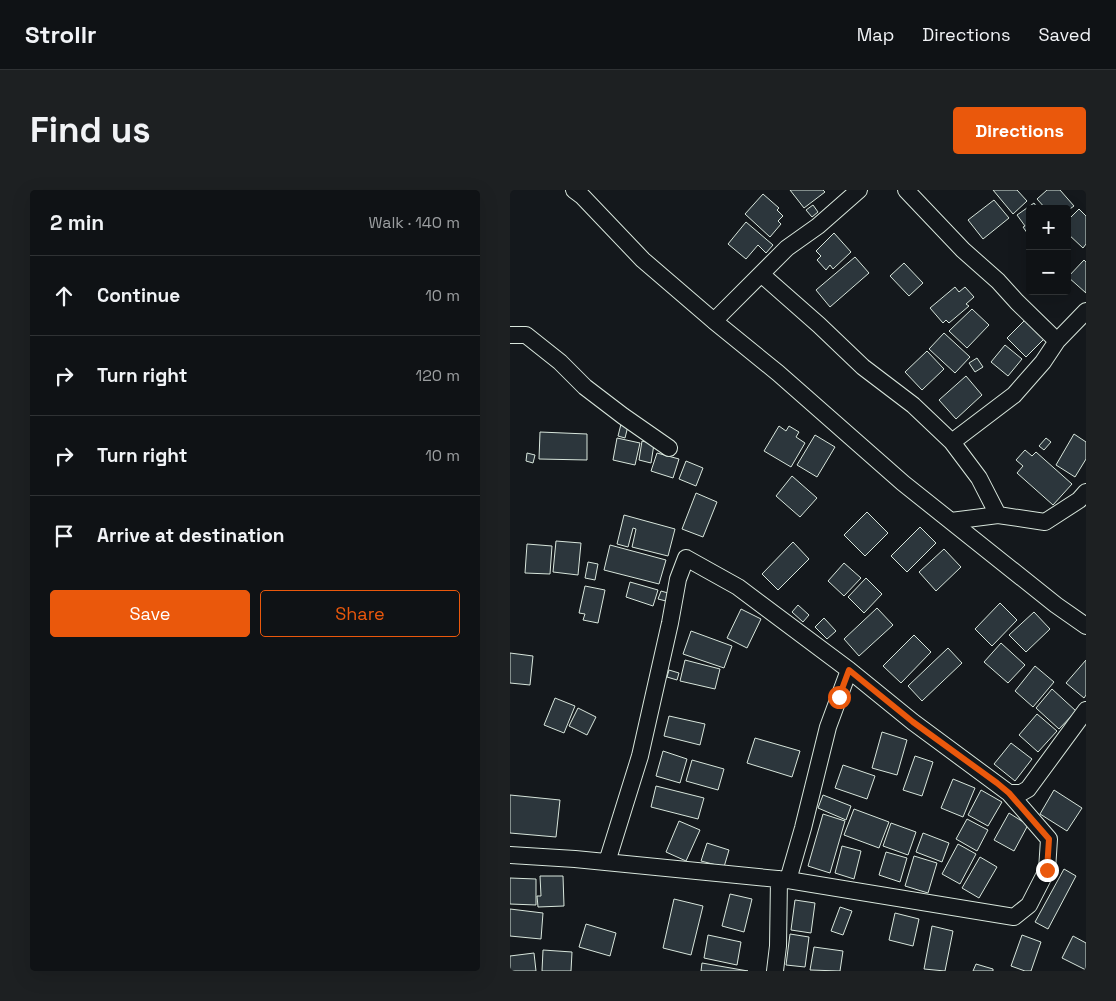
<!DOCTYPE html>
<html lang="en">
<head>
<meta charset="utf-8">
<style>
	:root { --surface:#0f1215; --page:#1d2022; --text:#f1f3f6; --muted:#9b9ea0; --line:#2f3234; --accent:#ea580c }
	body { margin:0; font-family:"Space Grotesk",sans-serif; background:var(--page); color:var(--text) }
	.controls { position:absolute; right:15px; top:15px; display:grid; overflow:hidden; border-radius:5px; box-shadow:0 5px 20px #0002 }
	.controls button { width:45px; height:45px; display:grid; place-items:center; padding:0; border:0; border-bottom:1px solid var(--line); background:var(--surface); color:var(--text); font:25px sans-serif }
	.stop { position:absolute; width:15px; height:15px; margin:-11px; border:4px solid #ea580c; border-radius:50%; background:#fff }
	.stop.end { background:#ea580c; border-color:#fff; box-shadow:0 1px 5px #0008 }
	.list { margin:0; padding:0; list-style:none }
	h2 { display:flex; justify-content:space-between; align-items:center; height:65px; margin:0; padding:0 20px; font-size:21px }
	h2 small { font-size:16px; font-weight:400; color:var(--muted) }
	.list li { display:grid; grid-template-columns:32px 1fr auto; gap:15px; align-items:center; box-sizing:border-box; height:80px; padding:0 20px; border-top:1px solid var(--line) }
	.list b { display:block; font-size:19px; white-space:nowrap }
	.list em { font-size:16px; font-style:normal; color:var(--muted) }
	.actions { display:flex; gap:10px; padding:15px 20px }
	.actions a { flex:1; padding:11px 0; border:1px solid var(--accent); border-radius:5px; text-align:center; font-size:18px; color:var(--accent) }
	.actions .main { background:var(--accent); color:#fff }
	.icon { flex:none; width:28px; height:28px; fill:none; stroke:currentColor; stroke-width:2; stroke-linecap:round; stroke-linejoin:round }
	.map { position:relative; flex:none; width:576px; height:781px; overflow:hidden; border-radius:5px }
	header { display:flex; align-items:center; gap:30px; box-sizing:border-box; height:70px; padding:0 25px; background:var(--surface); border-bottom:1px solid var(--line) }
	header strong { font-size:24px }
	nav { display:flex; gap:28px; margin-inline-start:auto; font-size:18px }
	.intro { display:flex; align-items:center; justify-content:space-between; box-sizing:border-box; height:120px; padding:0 30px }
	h1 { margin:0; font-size:35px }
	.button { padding:12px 22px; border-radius:5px; background:var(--accent); color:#fff; font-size:18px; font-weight:700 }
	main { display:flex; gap:30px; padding:0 30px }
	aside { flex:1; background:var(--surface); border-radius:5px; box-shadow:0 5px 20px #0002 }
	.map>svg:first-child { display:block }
	.building { fill:#2c363c; stroke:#d8e6dc }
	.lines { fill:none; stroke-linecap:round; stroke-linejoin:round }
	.minor-casing { stroke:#d8e6dc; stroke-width:18 }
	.minor { stroke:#14181c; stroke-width:16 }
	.route { stroke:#ea580c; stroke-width:6 }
</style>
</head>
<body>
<header>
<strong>Strollr</strong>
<nav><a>Map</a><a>Directions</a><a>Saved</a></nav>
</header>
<div class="intro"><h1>Find us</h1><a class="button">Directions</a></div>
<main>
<aside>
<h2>2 min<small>Walk · 140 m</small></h2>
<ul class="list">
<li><svg class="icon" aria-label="ahead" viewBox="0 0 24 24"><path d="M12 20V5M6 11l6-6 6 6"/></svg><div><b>Continue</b></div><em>10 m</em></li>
<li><svg class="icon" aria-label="right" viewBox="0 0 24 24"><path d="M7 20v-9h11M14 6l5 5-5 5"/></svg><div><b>Turn right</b></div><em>120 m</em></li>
<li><svg class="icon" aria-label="right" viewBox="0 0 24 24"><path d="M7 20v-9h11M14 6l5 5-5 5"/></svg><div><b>Turn right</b></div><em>10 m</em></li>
<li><svg class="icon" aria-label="arrive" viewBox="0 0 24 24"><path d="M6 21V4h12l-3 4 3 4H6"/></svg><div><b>Arrive at destination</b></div></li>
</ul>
<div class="actions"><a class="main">Save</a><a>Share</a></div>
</aside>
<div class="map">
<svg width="576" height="781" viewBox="0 0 576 781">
	<rect width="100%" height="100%" fill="#14181c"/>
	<!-- building -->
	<path class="building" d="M280 0H313L315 2 294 18Z
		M483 0H507L517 11 503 24Z
		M537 0H550L564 16 557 21V19H536L527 9Z
		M253 4 269 18 267 20 273 26 268 31 271 34 260 47 235 24Z
		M484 10 499 28 473 49 458 30Z
		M524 13 528 19H520V47L513 37 515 36 507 25Z
		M303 15 308 22 302 27 296 20Z
		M569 19 576 26V54L573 58 557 43V31Z
		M236 32 263 55 256 63 248 55 236 69 218 54Z
		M324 43 341 62 323 79 320 75 316 80 307 70 311 66 306 61Z
		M345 67 359 83 320 117 306 100Z
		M574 70 576 72V103L558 87Z
		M394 73 413 93 399 106 380 86Z
		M445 97 449 102 455 97 464 107 456 114 459 116 439 133 436 130 433 133 420 118Z
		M462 119 479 135 457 158 439 141Z
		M516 129 535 148 516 167 497 148Z
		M434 143 460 167 445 183 419 159Z
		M495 155 512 169 498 186 481 172Z
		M417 161 434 179 412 200 395 182Z
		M467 168 473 177 465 182 459 173Z
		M456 186 472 205 446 229 429 210Z
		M111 234 118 236 115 248 108 246Z
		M269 236 276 241 279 236 289 242 286 247 295 253 281 277 254 261Z
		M30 242 77 244V270L29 269Z
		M564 244 576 252V269L565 287 546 275Z
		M305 245 325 257 307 287 287 275Z
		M107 248 130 253 125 275 103 270Z
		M536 248 541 252 534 260 529 256Z
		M132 251 144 254 141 273 129 270Z
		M515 260 522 266 526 262 562 294 543 315 507 283 513 276 506 270Z
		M17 263 25 265 23 273 16 271Z
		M147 263 169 269 163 288 141 281Z
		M176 271 193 278 186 296 169 289Z
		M282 286 307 308 290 327 266 306Z
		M186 303 207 312 193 347 172 339Z
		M357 322 378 343 355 366 334 345Z
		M114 325 165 339 158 366 122 357 126 339 123 338 118 357 107 354Z
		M410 337 426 353 397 382 381 366Z
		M46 351 71 353 68 385 43 382Z
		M283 352 299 369 268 400 252 384Z
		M17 354 42 356 40 384 15 383Z
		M100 355 156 370 149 394 94 380Z
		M434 359 451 377 426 401 409 382Z
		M78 372 88 374 85 390 75 388Z
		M334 373 351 388 334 406 318 391Z
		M356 388 372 404 354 423 338 407Z
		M120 392 148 400 143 416 116 407Z
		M75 396 95 400 88 433 73 430 75 424 69 423Z
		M151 401 158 403 156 411 148 409Z
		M490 413 507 430 482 456 465 439Z
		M288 415 299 425 293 432 282 422Z
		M367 418 383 435 349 466 334 449Z
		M231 419 251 429 237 458 217 448Z
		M524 422 540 439 516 462 499 445Z
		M314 428 326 441 317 449 305 437Z
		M181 441 222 456 214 478 173 464Z
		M404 445 421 462 391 493 373 476Z
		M491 453 515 475 498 493 474 472Z
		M438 458 452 473 412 511 398 496Z
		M0 463 23 466 20 495 0 493Z
		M175 470 210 479 205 499 170 491Z
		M576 470V505L574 508 556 493Z
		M525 476 544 492 523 517 505 501Z
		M159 480 169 483 167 490 157 487Z
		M542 499 566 521 549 539 526 518Z
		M45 508 65 516 54 543 34 535Z
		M68 518 86 527 77 545 59 536Z
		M527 524 547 541 528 562 509 545Z
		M159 526 195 534 190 555 154 546Z
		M372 542 397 550 387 585 362 578Z
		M245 548 290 561 282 587 237 573Z
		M501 553 522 569 505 591 484 574Z
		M153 561 177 569 170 593 146 586Z
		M405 566 423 572 412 606 393 600Z
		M182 570 214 579 208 600 176 591Z
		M333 575 365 586 357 609 325 598Z
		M443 589 465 598 453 627 431 618Z
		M146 596 194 608 188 629 141 617Z
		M471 600 492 612 478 636 458 625Z
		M544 600 572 618 557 641 530 624Z
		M0 605 50 610 46 647 0 643Z
		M313 605 341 616 336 630 308 618Z
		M344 619 379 632 369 658 334 645Z
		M499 623 518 635 504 661 484 650Z
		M313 624 335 631 320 683 298 676Z
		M457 629 478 640 467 661 446 649Z
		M169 631 190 640 176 671 156 662Z
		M381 633 406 642 398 665 373 656Z
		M413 643 439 653 432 672 406 662Z
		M197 653 219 660 214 677 191 671Z
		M448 654 466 664 450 694 432 684Z
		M332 656 351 661 344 689 325 683Z
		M376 662 397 668 390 692 369 685Z
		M404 666 427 673 418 703 395 696Z
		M470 667 487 677 469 708 452 698Z
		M554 679 566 686 538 739 525 732Z
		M30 686H53L54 716 28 717 27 706H31Z
		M0 688 26 689V715L0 714Z
		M220 704 242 709 234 742 212 736Z
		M164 709 193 716 181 765 153 758Z
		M285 710 305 713 301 743 281 740Z
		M330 717 342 721 333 745 321 741Z
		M0 719 33 723 31 749 0 746Z
		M385 723 409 729 403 756 379 750Z
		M76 734 106 743 100 766 69 757Z
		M422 736 443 741 435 781 414 779Z
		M280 744 299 747 295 777 276 775Z
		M198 745 231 752 227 775 194 768Z
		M512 745 531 752 521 781H515L501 776Z
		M563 746 576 753V780L552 768Z
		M304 757 333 761 330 781 300 780Z
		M33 760 62 762 61 781H32Z
		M24 763 26 781H0V766Z
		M192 773 238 781H191Z
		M466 774 483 779V781H463Z"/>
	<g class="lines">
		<defs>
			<path id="minor" d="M64 0 72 6 133 70 204 131 268 183 393 293 546 415 576 436
				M396 0 453 60 488 91 507 112 547 151
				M251 84 309 135 353 177 403 215 442 252 469 288 488 325
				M204 131 277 58 308 36 349 0
				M0 145H16L50 172 75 197 113 226 159 258
				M442 252 504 205 533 172 547 151 576 121
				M441 331 488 325 535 332 569 310 576 302
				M0 665 65 669 278 690 504 727 519 715 537 680 539 649 499 603
				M97 672 130 566 160 433 168 389 176 368 228 397 339 480 403 532 499 603H511L518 599 576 520
				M278 690 293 638 318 537 339 480
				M265 781 268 756 269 689"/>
		</defs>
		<!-- minor casing -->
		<use href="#minor" class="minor-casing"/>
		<!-- minor -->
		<use href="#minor" class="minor"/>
	</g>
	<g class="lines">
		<!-- route -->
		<path class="route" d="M329 507 339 480 403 532 487 593 499 603 539 649 537 680"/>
	</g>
</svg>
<div class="controls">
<button>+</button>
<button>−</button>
</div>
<div class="stop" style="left:329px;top:507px"></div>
<div class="stop end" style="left:537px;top:680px"></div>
</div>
</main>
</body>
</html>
